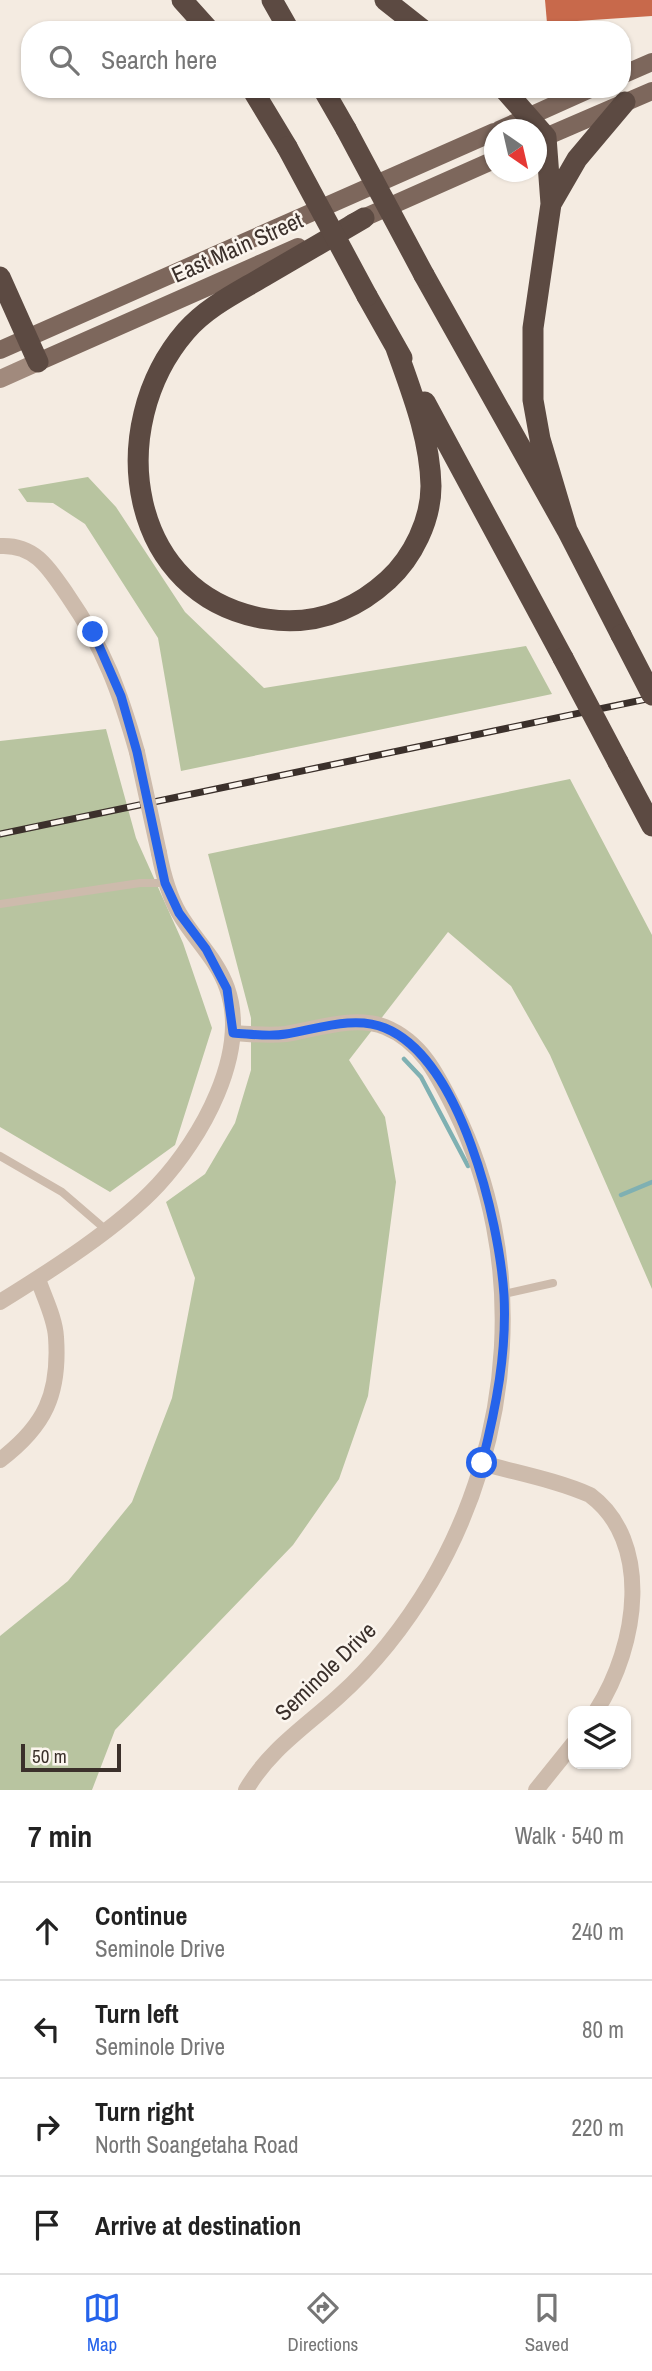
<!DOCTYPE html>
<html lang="en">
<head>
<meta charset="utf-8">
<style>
	:root { --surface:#fff; --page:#f2f2f2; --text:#222; --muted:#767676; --line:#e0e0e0; --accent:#2563eb }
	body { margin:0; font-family:"Archivo Narrow",sans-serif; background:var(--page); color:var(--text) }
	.controls { position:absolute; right:21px; bottom:21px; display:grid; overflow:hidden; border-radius:14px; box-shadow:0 2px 5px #0004 }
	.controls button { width:63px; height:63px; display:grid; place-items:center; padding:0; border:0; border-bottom:2px solid var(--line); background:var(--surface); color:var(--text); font:35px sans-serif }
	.compass { position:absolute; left:484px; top:119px; width:63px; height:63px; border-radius:50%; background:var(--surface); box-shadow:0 2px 5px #0004; rotate:146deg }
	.scale { position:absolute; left:21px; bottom:18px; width:100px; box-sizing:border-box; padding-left:7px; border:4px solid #3b302b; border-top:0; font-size:19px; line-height:24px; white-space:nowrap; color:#3b302b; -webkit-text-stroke:5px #fbf5ee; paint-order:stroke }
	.stop { position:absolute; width:21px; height:21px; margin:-16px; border:5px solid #2563eb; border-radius:50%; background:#fff }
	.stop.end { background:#2563eb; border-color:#fff; box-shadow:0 2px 7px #0008 }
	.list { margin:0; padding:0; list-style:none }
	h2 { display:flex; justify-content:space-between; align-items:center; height:91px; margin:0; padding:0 28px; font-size:30px }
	h2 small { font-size:23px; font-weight:400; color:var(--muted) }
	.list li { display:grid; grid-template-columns:46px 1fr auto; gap:21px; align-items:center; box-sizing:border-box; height:98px; padding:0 28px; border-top:2px solid var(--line) }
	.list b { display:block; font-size:26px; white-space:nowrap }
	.list p { margin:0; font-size:23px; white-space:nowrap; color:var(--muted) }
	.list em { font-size:23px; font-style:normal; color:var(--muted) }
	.icon { flex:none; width:38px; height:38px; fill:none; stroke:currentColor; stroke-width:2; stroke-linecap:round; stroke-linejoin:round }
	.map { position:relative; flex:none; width:652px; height:1790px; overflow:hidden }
	.search { position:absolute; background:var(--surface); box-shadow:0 2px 5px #0004; left:21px; right:21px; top:21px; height:77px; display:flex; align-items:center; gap:18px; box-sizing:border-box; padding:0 24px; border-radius:28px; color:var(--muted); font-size:26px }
	.sheet { height:483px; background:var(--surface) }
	nav { display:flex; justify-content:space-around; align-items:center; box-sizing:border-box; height:98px; border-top:2px solid var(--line); background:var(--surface); font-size:19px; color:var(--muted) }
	nav a { display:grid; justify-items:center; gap:4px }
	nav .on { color:var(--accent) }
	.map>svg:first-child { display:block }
	.green { fill:#b8c4a0 }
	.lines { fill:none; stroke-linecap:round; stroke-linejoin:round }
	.stream { stroke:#7fb0b2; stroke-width:4.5 }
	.building { fill:#c8694b }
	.lane { stroke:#cdbbac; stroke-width:8 }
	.street { stroke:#cdbbac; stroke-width:16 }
	.secondary { stroke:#a18a7d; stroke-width:18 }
	.primary { stroke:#7d675c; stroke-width:18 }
	.highway { stroke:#5c4a42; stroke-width:21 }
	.rail-casing { stroke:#3b302b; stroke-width:7 }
	.rail { stroke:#fbf5ee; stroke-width:4.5; stroke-dasharray:13; stroke-linecap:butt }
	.street-bridge { stroke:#cdbbac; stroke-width:16 }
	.highway-bridge { stroke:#5c4a42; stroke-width:21 }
	.route { stroke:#2563eb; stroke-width:9 }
	.labels { text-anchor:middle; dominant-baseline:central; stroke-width:5; stroke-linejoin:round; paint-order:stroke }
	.street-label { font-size:23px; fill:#3b302b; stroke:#fbf5ee }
</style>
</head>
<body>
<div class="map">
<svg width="652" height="1790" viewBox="0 0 652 1790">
	<rect width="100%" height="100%" fill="#f4ebe1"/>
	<!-- green -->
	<path class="green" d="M88 477 116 507 185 612 264 688 526 646 552 694 181 771 158 638 85 524 53 503 27 502 18 489Z
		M106 729 136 838 183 943 212 1028 175 1145 110 1192 0 1127V741Z
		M570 779 652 935V1289L550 1055 511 986 448 932 349 1060 385 1117 396 1182 368 1396 339 1479 293 1545 115 1730 92 1790H0V1636L68 1581 132 1502 172 1398 195 1278 166 1202 205 1174 235 1123 251 1070V1018L208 854Z"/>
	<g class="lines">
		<!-- stream -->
		<path class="stream" d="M404 1059 421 1077 468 1166
			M621 1195 652 1182"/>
	</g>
	<!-- building -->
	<path class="building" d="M545 0H652V16L547 23Z"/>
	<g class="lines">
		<!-- lane -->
		<path class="lane" d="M0 904 140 883H165
			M0 1156 62 1192 105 1229
			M504 1294 553 1283"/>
		<!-- street -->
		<path class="street" d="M0 546C36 544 50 570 68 596 104 648 120 692 137 752
			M233 1033C251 1034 268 1036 286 1034 317 1029 354 1015 385 1027 422 1042 438 1076 455 1110 528 1258 515 1439 431 1582 406 1624 375 1664 338 1697 305 1727 269 1750 246 1790
			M0 1302C50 1271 118 1228 158 1185 201 1139 250 1053 227 988 217 959 194 939 179 913 168 894 163 874 159 853
			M0 1460C45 1426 60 1394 56 1337 55 1318 44 1297 38 1279
			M482 1463C517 1473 556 1480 590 1495 652 1541 639 1644 596 1711
			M536 1790 573 1744"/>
		<!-- secondary -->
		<path class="secondary" d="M0 379 38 362"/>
		<!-- primary -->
		<path class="primary" d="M622 75 652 62
			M499 130 590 89
			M536 141 652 91
			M352 223 494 160
			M0 350 494 132
			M38 362 298 247"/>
		<!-- highway -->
		<path class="highway" d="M182 0 209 30
			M272 0 289 30
			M385 0 423 30
			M252 89 287 147
			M323 89 346 129
			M504 89 546 137 551 204
			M364 218C330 238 297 257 263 277 236 293 207 307 186 331 103 427 127 597 267 619 313 626 354 611 388 580 413 557 431 520 431 486 430 438 412 393 396 348
			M424 275 567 530 621 635
			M0 277 38 362
			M367 296 402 358
			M425 402 563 658
			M567 530 540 439 533 400V328L551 204 577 159 625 102
			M618 762 652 826"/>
		<defs>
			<path id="rail" d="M0 834 652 698"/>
		</defs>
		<!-- rail casing -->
		<use href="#rail" class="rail-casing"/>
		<!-- rail -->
		<use href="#rail" class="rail"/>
		<!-- street-bridge -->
		<path class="street-bridge" d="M137 752 159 853"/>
		<!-- highway-bridge -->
		<path class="highway-bridge" d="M346 129 424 275
			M287 147 367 296
			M621 635 652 695
			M563 658 618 762"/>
	</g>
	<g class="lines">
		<!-- route -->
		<path class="route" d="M93 632 121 696 137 752 165 883 179 913 206 949 227 989 233 1033C251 1034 268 1037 286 1034 317 1029 355 1015 385 1028 461 1059 499 1220 504 1295 507 1352 496 1408 482 1463"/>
	</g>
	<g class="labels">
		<!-- street labels -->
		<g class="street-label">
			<text transform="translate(237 247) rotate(-24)">East Main Street</text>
			<text transform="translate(325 1671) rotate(-44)">Seminole Drive</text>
		</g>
	</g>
</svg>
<div class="controls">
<button><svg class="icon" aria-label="layers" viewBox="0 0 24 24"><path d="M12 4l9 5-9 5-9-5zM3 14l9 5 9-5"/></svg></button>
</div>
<svg class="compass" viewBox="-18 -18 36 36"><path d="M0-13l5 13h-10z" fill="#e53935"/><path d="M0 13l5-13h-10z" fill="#767676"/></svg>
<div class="scale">50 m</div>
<div class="stop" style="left:482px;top:1463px"></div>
<div class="stop end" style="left:93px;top:632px"></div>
<div class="search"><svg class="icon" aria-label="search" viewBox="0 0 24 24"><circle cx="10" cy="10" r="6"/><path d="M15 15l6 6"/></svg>Search here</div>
</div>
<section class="sheet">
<h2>7 min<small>Walk · 540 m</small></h2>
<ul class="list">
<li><svg class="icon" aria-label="ahead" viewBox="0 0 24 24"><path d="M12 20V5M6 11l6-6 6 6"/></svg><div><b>Continue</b><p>Seminole Drive</p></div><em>240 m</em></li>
<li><svg class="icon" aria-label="left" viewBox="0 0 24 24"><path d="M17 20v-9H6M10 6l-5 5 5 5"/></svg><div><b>Turn left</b><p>Seminole Drive</p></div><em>80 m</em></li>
<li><svg class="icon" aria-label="right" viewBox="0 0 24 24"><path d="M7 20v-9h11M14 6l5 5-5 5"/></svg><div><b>Turn right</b><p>North Soangetaha Road</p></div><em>220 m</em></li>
<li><svg class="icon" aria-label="arrive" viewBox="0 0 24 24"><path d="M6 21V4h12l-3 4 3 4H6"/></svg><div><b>Arrive at destination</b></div></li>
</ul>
</section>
<nav>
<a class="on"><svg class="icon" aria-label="map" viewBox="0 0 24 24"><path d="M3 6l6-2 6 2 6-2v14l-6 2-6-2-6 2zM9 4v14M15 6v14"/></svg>Map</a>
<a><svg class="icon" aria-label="directions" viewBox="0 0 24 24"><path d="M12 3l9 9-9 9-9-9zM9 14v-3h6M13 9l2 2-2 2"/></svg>Directions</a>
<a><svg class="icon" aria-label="saved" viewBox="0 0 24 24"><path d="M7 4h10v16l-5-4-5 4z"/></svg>Saved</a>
</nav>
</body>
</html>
